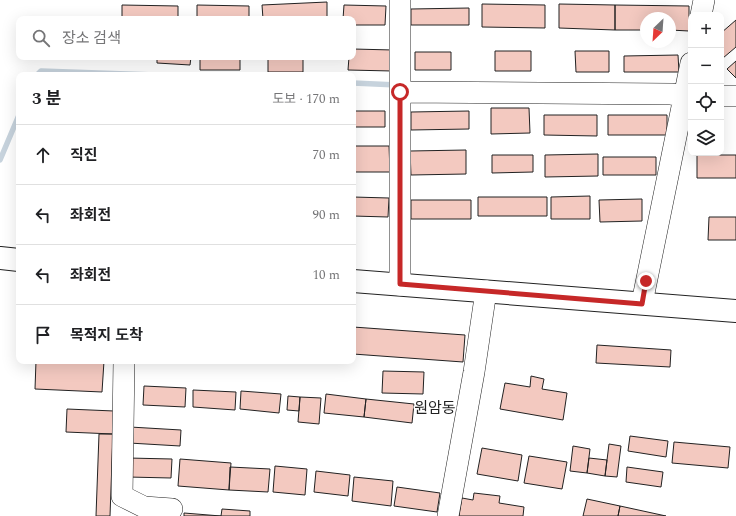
<!DOCTYPE html>
<html lang="ko">
<head>
<meta charset="utf-8">
<style>
	:root { --surface:#fff; --page:#f2f2f2; --text:#202124; --muted:#757577; --line:#e0e0e0 }
	body { margin:0; font-family:Spectral,"Noto Sans KR",serif; background:var(--page); color:var(--text) }
	.controls { position:absolute; right:12px; top:12px; display:grid; overflow:hidden; border-radius:8px; box-shadow:0 4px 16px #0002 }
	.controls button { width:36px; height:36px; display:grid; place-items:center; padding:0; border:0; border-bottom:1px solid var(--line); background:var(--surface); color:var(--text); font:20px sans-serif }
	.compass { position:absolute; left:640px; top:12px; width:36px; height:36px; border-radius:50%; background:var(--surface); box-shadow:0 4px 16px #0002; rotate:205deg }
	.stop { position:absolute; width:12px; height:12px; margin:-9px; border:3px solid #c62828; border-radius:50%; background:#fff }
	.stop.end { background:#c62828; border-color:#fff; box-shadow:0 1px 4px #0008 }
	.list { margin:0; padding:0; list-style:none }
	h2 { display:flex; justify-content:space-between; align-items:center; height:52px; margin:0; padding:0 16px; font-size:17px }
	h2 small { font-size:13px; font-weight:400; color:var(--muted) }
	.list li { display:grid; grid-template-columns:26px 1fr auto; gap:12px; align-items:center; box-sizing:border-box; height:60px; padding:0 16px; border-top:1px solid var(--line) }
	.list b { display:block; font-size:15px; white-space:nowrap }
	.list em { font-size:13px; font-style:normal; color:var(--muted) }
	.icon { flex:none; width:22px; height:22px; fill:none; stroke:currentColor; stroke-width:2; stroke-linecap:round; stroke-linejoin:round }
	.map { position:relative; flex:none; width:736px; height:516px; overflow:hidden }
	.search { position:absolute; background:var(--surface); box-shadow:0 4px 16px #0002; left:16px; top:16px; width:340px; height:44px; display:flex; align-items:center; gap:10px; box-sizing:border-box; padding:0 14px; border-radius:8px; color:var(--muted); font-size:15px }
	.panel { position:absolute; background:var(--surface); box-shadow:0 4px 16px #0002; left:16px; top:72px; width:340px; height:292px; border-radius:8px }
	.map>svg:first-child { display:block }
	.lines { fill:none; stroke-linecap:round; stroke-linejoin:round }
	.stream { stroke:#c7d3dd; stroke-width:5.5 }
	.building { fill:#f3c9c0; stroke:#222 }
	.minor-casing { stroke:#222; stroke-width:22 }
	.major-casing { stroke:#222; stroke-width:24 }
	.minor { stroke:#fff; stroke-width:21 }
	.major { stroke:#fff; stroke-width:22 }
	.route { stroke:#c62828; stroke-width:5 }
	.labels { text-anchor:middle; dominant-baseline:central; stroke-width:3; stroke-linejoin:round; paint-order:stroke }
	.quarter-label { font-size:15px; fill:#222; stroke:#fff }
</style>
</head>
<body>
<div class="map">
<svg width="736" height="516" viewBox="0 0 736 516">
	<rect width="100%" height="100%" fill="#fff"/>
	<g class="lines">
		<!-- stream -->
		<path class="stream" d="M37 75 41 71 156 75
			M353 83 397 85
			M0 160 19 115"/>
	</g>
	<!-- building -->
	<path class="building" d="M327 2V19H263L262 5Z
		M482 4 545 5V28L482 27Z
		M559 4 615 5V30L559 28Z
		M122 5 178 6V19H122Z
		M197 5 249 6V19H197Z
		M344 5 386 6 385 25H353V19H343Z
		M615 5 689 6V31L670 30V18H646V30H615Z
		M469 8V25H411V9Z
		M736 20V47L723 58 721 55V33Z
		M353 49 393 50 392 71 348 70 349 57H353Z
		M495 51H531V71H495Z
		M575 51H609V72H576Z
		M415 52H451V70H415Z
		M678 55 679 72H624V56Z
		M157 57H191L190 65 157 63Z
		M200 57H240V70H200Z
		M268 57H303V72H268Z
		M736 61V78L727 69Z
		M491 108H529L530 133 491 134Z
		M353 111H385V127H353Z
		M469 111V129L411 130V112Z
		M544 115H597V136L544 135Z
		M608 115H667V135H608Z
		M353 146H389L390 172H353Z
		M466 150V174L411 175 410 151Z
		M598 154V176L545 177V155Z
		M492 155H533V172L492 173Z
		M697 155H736V178H697Z
		M603 157H656V175H603Z
		M590 196V219H551V197Z
		M353 197 389 198 388 217 353 216Z
		M478 197H547V216H478Z
		M642 199V221L600 222 599 200Z
		M411 200H471V219H411Z
		M709 217H736V240H708Z
		M353 327 465 335 463 362 353 354Z
		M597 345 671 350 670 367 596 363Z
		M36 361H104L102 392 35 389Z
		M383 371 424 372 423 394 382 393Z
		M531 376 544 379 542 389 567 393 563 420 500 409 505 383 530 387Z
		M144 386 186 388 185 407 143 405Z
		M193 390 236 392 235 410 193 407Z
		M241 391 281 394 279 413 240 409Z
		M326 394 366 399 364 417 324 413Z
		M288 396 300 397 299 411 287 410Z
		M300 397 321 398 319 424 298 422Z
		M366 399 414 404 412 423 364 417Z
		M67 409 114 411 113 434 66 432Z
		M130 427 181 430 180 446 129 443Z
		M99 434H113L110 516H96Z
		M630 436 668 441 666 457 628 451Z
		M674 442 730 447 728 468 672 463Z
		M609 444 621 446 617 477 605 476Z
		M573 446 590 449 587 473 570 471Z
		M482 448 522 455 518 481 477 474Z
		M529 456 567 462 562 489 524 483Z
		M128 458 172 459 171 478 128 477Z
		M589 458 607 460 605 476 587 473Z
		M180 459 231 463 229 490 178 486Z
		M275 466 307 469 305 495 273 492Z
		M230 467 270 469 268 492 229 490Z
		M627 467 663 472 661 487 626 482Z
		M316 471 350 475 348 496 314 492Z
		M354 477 393 481 391 506 352 501Z
		M397 487 440 493 437 512 394 506Z
		M474 493 500 496 499 503 524 507 523 516H459L462 498 473 500Z
		M587 499 620 506 618 516H583Z
		M620 506 666 516H618Z
		M222 509 250 511V516H221Z
		M184 513 221 516H184Z"/>
	<g class="lines">
		<defs>
			<path id="minor" d="M701 15 704 0
				M400 92 671 94 691 97
				M721 96H736
				M400 285V0
				M642 303 691 63
				M124 361 122 496 144 507 172 509
				M448 516 474 372 486 291"/>
			<path id="major" d="M0 258 19 260
				M353 281 736 311"/>
		</defs>
		<!-- minor casing -->
		<use href="#minor" class="minor-casing"/>
		<!-- major casing -->
		<use href="#major" class="major-casing"/>
		<!-- minor -->
		<use href="#minor" class="minor"/>
		<!-- major -->
		<use href="#major" class="major"/>
	</g>
	<g class="lines">
		<!-- route -->
		<path class="route" d="M400 92V284L642 304 646 281"/>
	</g>
	<g class="labels">
		<!-- quarter labels -->
		<g class="quarter-label">
			<text x="435" y="408">원암동</text>
		</g>
	</g>
</svg>
<div class="controls">
<button>+</button>
<button>−</button>
<button><svg class="icon" aria-label="locate" viewBox="0 0 24 24"><circle cx="12" cy="12" r="6"/><path d="M12 2v4M12 18v4M2 12h4M18 12h4"/></svg></button>
<button><svg class="icon" aria-label="layers" viewBox="0 0 24 24"><path d="M12 4l9 5-9 5-9-5zM3 14l9 5 9-5"/></svg></button>
</div>
<svg class="compass" viewBox="-18 -18 36 36"><path d="M0-13l5 13h-10z" fill="#e53935"/><path d="M0 13l5-13h-10z" fill="#757577"/></svg>
<div class="stop" style="left:400px;top:92px"></div>
<div class="stop end" style="left:646px;top:281px"></div>
<div class="search"><svg class="icon" aria-label="search" viewBox="0 0 24 24"><circle cx="10" cy="10" r="6"/><path d="M15 15l6 6"/></svg>장소 검색</div>
<section class="panel">
<h2>3 분<small>도보 · 170 m</small></h2>
<ul class="list">
<li><svg class="icon" aria-label="ahead" viewBox="0 0 24 24"><path d="M12 20V5M6 11l6-6 6 6"/></svg><div><b>직진</b></div><em>70 m</em></li>
<li><svg class="icon" aria-label="left" viewBox="0 0 24 24"><path d="M17 20v-9H6M10 6l-5 5 5 5"/></svg><div><b>좌회전</b></div><em>90 m</em></li>
<li><svg class="icon" aria-label="left" viewBox="0 0 24 24"><path d="M17 20v-9H6M10 6l-5 5 5 5"/></svg><div><b>좌회전</b></div><em>10 m</em></li>
<li><svg class="icon" aria-label="arrive" viewBox="0 0 24 24"><path d="M6 21V4h12l-3 4 3 4H6"/></svg><div><b>목적지 도착</b></div></li>
</ul>
</section>
</div>
</body>
</html>
